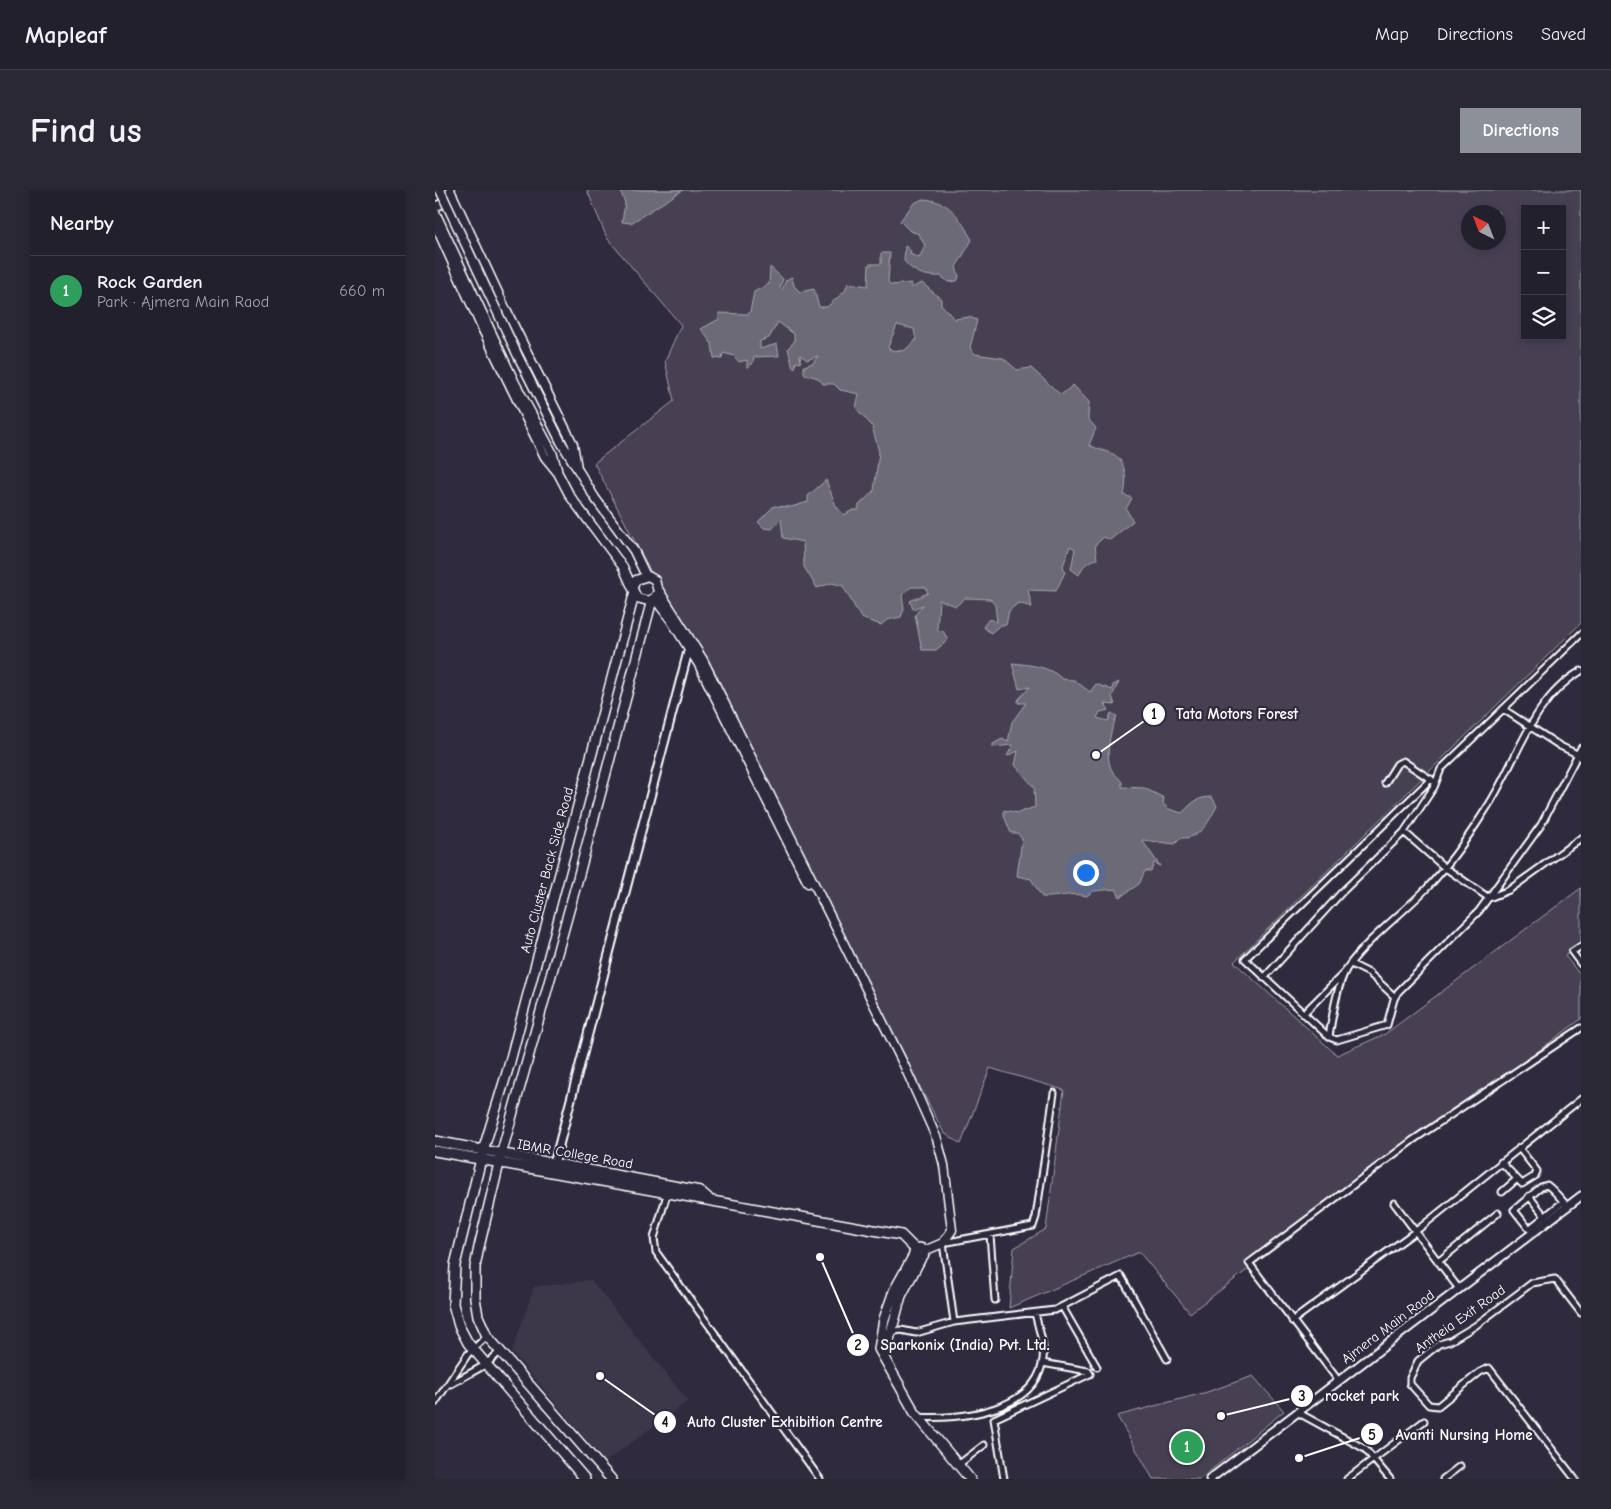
<!DOCTYPE html>
<html lang="en">
<head>
<meta charset="utf-8">
<style>
	:root { --surface:#23202e; --page:#2b2836; --text:#f1f3f6; --muted:#a3a3aa; --line:#403e4a; --accent:#8c9099 }
	body { margin:0; font-family:"Comic Neue",sans-serif; background:var(--page); color:var(--text) }
	.controls { position:absolute; right:15px; top:15px; display:grid; overflow:hidden; border-radius:0px; box-shadow:0 2px 8px #0003 }
	.controls button { width:45px; height:45px; display:grid; place-items:center; padding:0; border:0; border-bottom:1px solid var(--line); background:var(--surface); color:var(--text); font:25px sans-serif }
	.compass { position:absolute; left:1026px; top:15px; width:45px; height:45px; border-radius:50%; background:var(--surface); box-shadow:0 2px 8px #0003; rotate:318deg }
	.you { position:absolute; left:650px; top:682px; width:18px; height:18px; margin:-12px; border:4px solid #fff; border-radius:50%; background:#1a73e8; box-shadow:0 0 0 8px #1a73e833 }
	.badge { display:grid; place-items:center; width:32px; height:32px; border-radius:50%; background:var(--accent); color:#fff; font-size:16px; font-weight:700 }
	.pin { position:absolute; translate:-50% -50%; border:2px solid #fff; box-shadow:0 1px 5px #0006 }
	.list { margin:0; padding:0; list-style:none }
	h2 { display:flex; justify-content:space-between; align-items:center; height:65px; margin:0; padding:0 20px; font-size:21px }
	h2 small { font-size:16px; font-weight:400; color:var(--muted) }
	.list li { display:grid; grid-template-columns:32px 1fr auto; gap:15px; align-items:center; box-sizing:border-box; height:70px; padding:0 20px; border-top:1px solid var(--line) }
	.list b { display:block; font-size:19px; white-space:nowrap }
	.list p { margin:0; font-size:16px; white-space:nowrap; color:var(--muted) }
	.list em { font-size:16px; font-style:normal; color:var(--muted) }
	.icon { flex:none; width:28px; height:28px; fill:none; stroke:currentColor; stroke-width:2; stroke-linecap:round; stroke-linejoin:round }
	.map { position:relative; flex:none; width:1146px; height:1289px; overflow:hidden; border-radius:0px }
	header { display:flex; align-items:center; gap:30px; box-sizing:border-box; height:70px; padding:0 25px; background:var(--surface); border-bottom:1px solid var(--line) }
	header strong { font-size:24px }
	nav { display:flex; gap:28px; margin-inline-start:auto; font-size:18px }
	.intro { display:flex; align-items:center; justify-content:space-between; box-sizing:border-box; height:120px; padding:0 30px }
	h1 { margin:0; font-size:35px }
	.button { padding:12px 22px; border-radius:0px; background:var(--accent); color:#fff; font-size:18px; font-weight:700 }
	main { display:flex; gap:30px; padding:0 30px }
	aside { flex:1; background:var(--surface); border-radius:0px; box-shadow:0 2px 8px #0003 }
	.map>svg:first-child { display:block }
	.built { fill:#3c3749 }
	.green { fill:#464152; stroke:#a2a0a8; fill-rule:evenodd }
	.water { fill:#6d6a77; stroke:#a7a6ad; fill-rule:evenodd }
	.lines { fill:none; stroke-linecap:round; stroke-linejoin:round }
	.minor-casing { stroke:#fff; stroke-width:9 }
	.tertiary-casing { stroke:#fff; stroke-width:11 }
	.secondary-casing { stroke:#fff; stroke-width:11 }
	.primary-casing { stroke:#fff; stroke-width:12 }
	.minor { stroke:#2f2a3d; stroke-width:5 }
	.tertiary { stroke:#2f2a3d; stroke-width:7 }
	.secondary { stroke:#2f2a3d; stroke-width:8 }
	.primary { stroke:#2f2a3d; stroke-width:9 }
	.secondary-bridge-casing { stroke:#fff; stroke-width:11; stroke-linecap:butt }
	.secondary-bridge { stroke:#2f2a3d; stroke-width:8 }
	.labels { text-anchor:middle; dominant-baseline:central; stroke-width:4.5; stroke-linejoin:round; paint-order:stroke }
	.street-label { font-size:14px; fill:#fff; stroke:#2f2a3d }
	.leader { fill:none; stroke:#fff; stroke-width:2 }
	.callout-dot { fill:#fff; stroke:#2f2a3d; stroke-width:2 }
	.mark-label { font-size:15px; text-anchor:middle; font-weight:bold; fill:#111 }
	.callout-label { font-size:15px; text-anchor:middle; font-weight:bold; fill:#fff; stroke:#2f2a3d; stroke-width:4.5; stroke-linejoin:round; paint-order:stroke }
</style>
</head>
<body>
<header>
<strong>Mapleaf</strong>
<nav><a>Map</a><a>Directions</a><a>Saved</a></nav>
</header>
<div class="intro"><h1>Find us</h1><a class="button">Directions</a></div>
<main>
<aside>
<h2>Nearby<small></small></h2>
<ul class="list">
<li><span class="badge" style="background:#2e9e5b">1</span><div><b>Rock Garden</b><p>Park · Ajmera Main Raod</p></div><em>660 m</em></li>
</ul>
</aside>
<div class="map">
<svg width="1146" height="1289" viewBox="0 0 1146 1289">
	<rect width="100%" height="100%" fill="#2f2a3d"/>
	<filter id="ink" filterUnits="userSpaceOnUse"><feTurbulence type="fractalNoise" baseFrequency=".02" numOctaves="2"/><feDisplacementMap in="SourceGraphic" scale="10" xChannelSelector="R" yChannelSelector="G"/><feConvolveMatrix kernelMatrix="1 2 1 2 8 2 1 2 1" color-interpolation-filters="sRGB"/></filter>
	<g filter="url(#ink)">
		<!-- built -->
		<path class="built" d="M156 1090 253 1211 170 1272 77 1162 99 1097Z"/>
		<!-- green -->
		<path class="green" d="M152 0H1146V433L799 772 902 865 950 844 1146 698V753L1130 766 1146 786V829L755 1123 704 1062 574 1118 579 1058 611 1039 629 900 555 878 526 954 509 943 159 273 239 211 230 171 246 135 172 48ZM1090 19H1127V146H1090ZM1034 22H1064V52H1034Z
			M818 1186 849 1221 765 1289H718L682 1226 772 1202Z"/>
		<!-- water -->
		<path class="water" d="M185 0H248L196 33 187 32 190 13Z
			M488 9C516 11 524 27 537 50L521 77 524 87 522 91 513 92 506 86C490 87 479 83 469 71L470 56 476 61 475 64 484 68 490 56 484 44 475 41 465 31 479 13Z
			M446 63H455L453 92 456 95 476 93V98L487 93 506 109V114L519 129 534 127 542 130 535 158 540 164 568 168 582 180 596 178 626 205 638 195 654 212 653 229 661 238 654 255C662 259 670 261 678 264 692 271 692 292 689 305L697 308 691 319 698 331 675 350 669 347 660 355 662 369C652 372 648 375 644 385L636 379 640 359 635 356 628 376 630 382 621 401 593 400 597 417 583 413 574 421 571 435H565L556 443 548 437 554 429 562 432 560 415 555 409 530 408 521 416 504 410 502 440 508 441 513 450 501 460H487L480 425 488 415 478 419 475 411 493 403 490 397H476L467 405 469 419 466 427 452 430 446 435 426 428 408 396 397 393 382 398 369 377 368 352 348 348 346 329 337 339 329 338 323 332 339 316 356 317 373 312V306L391 290 401 316 409 325 418 320H423L424 315 439 301 444 262 437 236 421 218 424 204 405 200 399 194H388L383 188 369 184V176L378 173 383 166 372 170 365 165 366 173 361 172 360 178H358L353 158 359 152V144L343 132 334 148 325 151V159L342 154 344 166 319 167 318 173 312 178V170L304 172 299 166 288 163 287 169 279 168 277 154 266 139 284 129V123L312 124 315 122 319 102 334 94 335 77 348 89 345 98 347 100 351 90 357 87 359 96 365 102 379 99 384 117H392L410 101 413 93 433 96 434 74H446ZM462 135 479 139 481 150 469 161 455 160 453 157Z
			M577 473C594 475 615 476 627 489L639 490 655 502 661 494 677 500 678 495 684 492 677 506 680 515 670 514 674 520 665 522 662 528 673 531 676 523 682 526C675 541 670 563 676 579 678 583 684 588 687 592V597L709 598 729 608 728 614 734 619 747 623C757 613 762 607 777 607L782 616C774 631 766 649 746 648L740 654 707 650 725 676 719 673 716 681H710L704 694 685 707 681 699 658 701 652 706C636 702 623 708 607 707L596 689 582 686 587 649 582 643H576L569 626V620L583 623 600 617 599 597 580 575 583 561 572 566 578 555 558 557V554L567 549 573 552 577 532 591 513H583V510L595 497 584 499Z"/>
		<g class="lines">
			<defs>
				<path id="minor" d="M1068 519 1125 556 1142 564 1146 568
					M996 589 810 769 894 847 902 850 952 835 959 809 963 802 1044 721 1106 635 1146 558
					M950 593 962 574 968 571 998 591
					M969 642 1009 677 1054 708 1074 700 1146 648
					M1146 756 1137 762 1146 774
					M916 774 934 783 960 807
					M829 788 907 702 969 642 999 597 1006 579 1146 444
					M868 824 910 782
					M894 847C897 828 902 794 912 778 934 747 966 725 992 698 1014 675 1034 646 1051 619 1082 573 1095 510 1146 481
					M1066 972 1087 994 1100 986 1102 981 1084 958
					M233 1001 219 1048 221 1062 385 1289
					M1067 1002 1082 989
					M1094 1006 1112 1029
					M1128 1012 1094 1039 1079 1020 1106 997 1112 995C1120 1001 1126 1009 1133 1017
					M959 1013 1024 1099
					M555 1045 560 1110
					M1003 1072 1063 1023
					M628 1118 662 1177
					M857 1131 981 1041 1146 909
					M519 1132 508 1053 598 1036 601 1027 619 903
					M456 1142 466 1140 481 1143 519 1132 620 1120 686 1086 732 1169
					M903 1190 814 1073 978 950 1146 838
					M16 1194 50 1175 66 1161
					M0 1213 33 1164 52 1146
					M862 1222 930 1259 955 1289
					M483 1227C524 1230 602 1221 608 1169 610 1155 603 1137 600 1123
					M523 1275 549 1255
					M569 1289 559 1229 655 1184 653 1181 607 1173
					M912 1289 989 1231
					M1008 1289 1025 1276
					M1140 1289 1054 1178 1045 1182 1003 1216 994 1215 975 1194V1188L983 1171 1004 1154 1015 1151 1040 1136 1097 1093 1120 1089 1146 1123"/>
				<path id="tertiary" d="M118 978 255 454
					M775 1289 1146 1006"/>
				<path id="secondary" d="M15 0 72 122 138 254 142 278
					M0 17 16 9
					M0 22 80 193 117 262 122 279
					M0 34 47 138 110 267 123 283 135 306 188 377 202 408 213 411 219 408 223 402 220 390 213 386 201 390 198 397
					M126 252 160 308 199 361 211 386
					M223 399 268 470 469 875 502 949 509 975 517 1040 508 1053 489 1061
					M219 408 236 430 263 473 373 693"/>
				<path id="primary" d="M0 951 265 1001 273 1008
					M0 961 466 1045 481 1060
					M479 1063a5 5 0 1 1 10 0a5 5 0 1 1-10 0Z
					M479 1065 459 1101 449 1129 444 1159 480 1223 535 1289
					M449 1168 466 1106 486 1068
					M150 1289 33 1153 24 1136 18 1114 20 1075 48 961 73 879 199 405
					M176 1289 52 1146 43 1126 40 1108V1077L44 1057 66 965 143 688 217 410"/>
			</defs>
			<!-- minor casing -->
			<use href="#minor" class="minor-casing"/>
			<!-- tertiary casing -->
			<use href="#tertiary" class="tertiary-casing"/>
			<!-- secondary casing -->
			<use href="#secondary" class="secondary-casing"/>
			<!-- primary casing -->
			<use href="#primary" class="primary-casing"/>
			<!-- minor -->
			<use href="#minor" class="minor"/>
			<!-- tertiary -->
			<use href="#tertiary" class="tertiary"/>
			<!-- secondary -->
			<use href="#secondary" class="secondary"/>
			<!-- primary -->
			<use href="#primary" class="primary"/>
			<defs>
				<path id="secondary-bridge" d="M5 0 83 166 126 252"/>
			</defs>
			<!-- secondary-bridge casing -->
			<use href="#secondary-bridge" class="secondary-bridge-casing"/>
			<!-- secondary-bridge -->
			<use href="#secondary-bridge" class="secondary-bridge"/>
		</g>
	</g>
	<g class="labels">
		<!-- street labels -->
		<g class="street-label">
			<text transform="translate(112 680) rotate(-75)">Auto Cluster Back Side Road</text>
			<text transform="translate(140 964) rotate(10)">IBMR College Road</text>
			<text transform="translate(1025 1129) rotate(-35)">Antheia Exit Road</text>
			<text transform="translate(953 1137) rotate(-37)">Ajmera Main Raod</text>
		</g>
	</g>
	<!-- callouts -->
	<path class="leader" d="M661 565L719 524M385 1067L423 1155M786 1226L867 1206M165 1186L230 1232M864 1268L937 1244"/>
	<g class="callout-dot">
		<circle cx="661" cy="565" r="5"/>
		<circle cx="385" cy="1067" r="5"/>
		<circle cx="786" cy="1226" r="5"/>
		<circle cx="165" cy="1186" r="5"/>
		<circle cx="864" cy="1268" r="5"/>
		<circle cx="719" cy="524" r="12"/>
		<circle cx="423" cy="1155" r="12"/>
		<circle cx="867" cy="1206" r="12"/>
		<circle cx="230" cy="1232" r="12"/>
		<circle cx="937" cy="1244" r="12"/>
	</g>
	<g class="mark-label">
		<text x="719" y="529">1</text>
		<text x="423" y="1160">2</text>
		<text x="867" y="1211">3</text>
		<text x="230" y="1237">4</text>
		<text x="937" y="1250">5</text>
	</g>
	<g class="callout-label">
		<text x="802" y="529">Tata Motors Forest</text>
		<text x="530" y="1160">Sparkonix (India) Pvt. Ltd.</text>
		<text x="927" y="1211">rocket park</text>
		<text x="350" y="1237">Auto Cluster Exhibition Centre</text>
		<text x="1029" y="1250">Avanti Nursing Home</text>
	</g>
</svg>
<div class="controls">
<button>+</button>
<button>−</button>
<button><svg class="icon" aria-label="layers" viewBox="0 0 24 24"><path d="M12 4l9 5-9 5-9-5zM3 14l9 5 9-5"/></svg></button>
</div>
<svg class="compass" viewBox="-18 -18 36 36"><path d="M0-13l5 13h-10z" fill="#e53935"/><path d="M0 13l5-13h-10z" fill="#a3a3aa"/></svg>
<div class="you"></div>
<div class="pin badge" style="left:752px;top:1257px;background:#2e9e5b">1</div>
</div>
</main>
</body>
</html>
